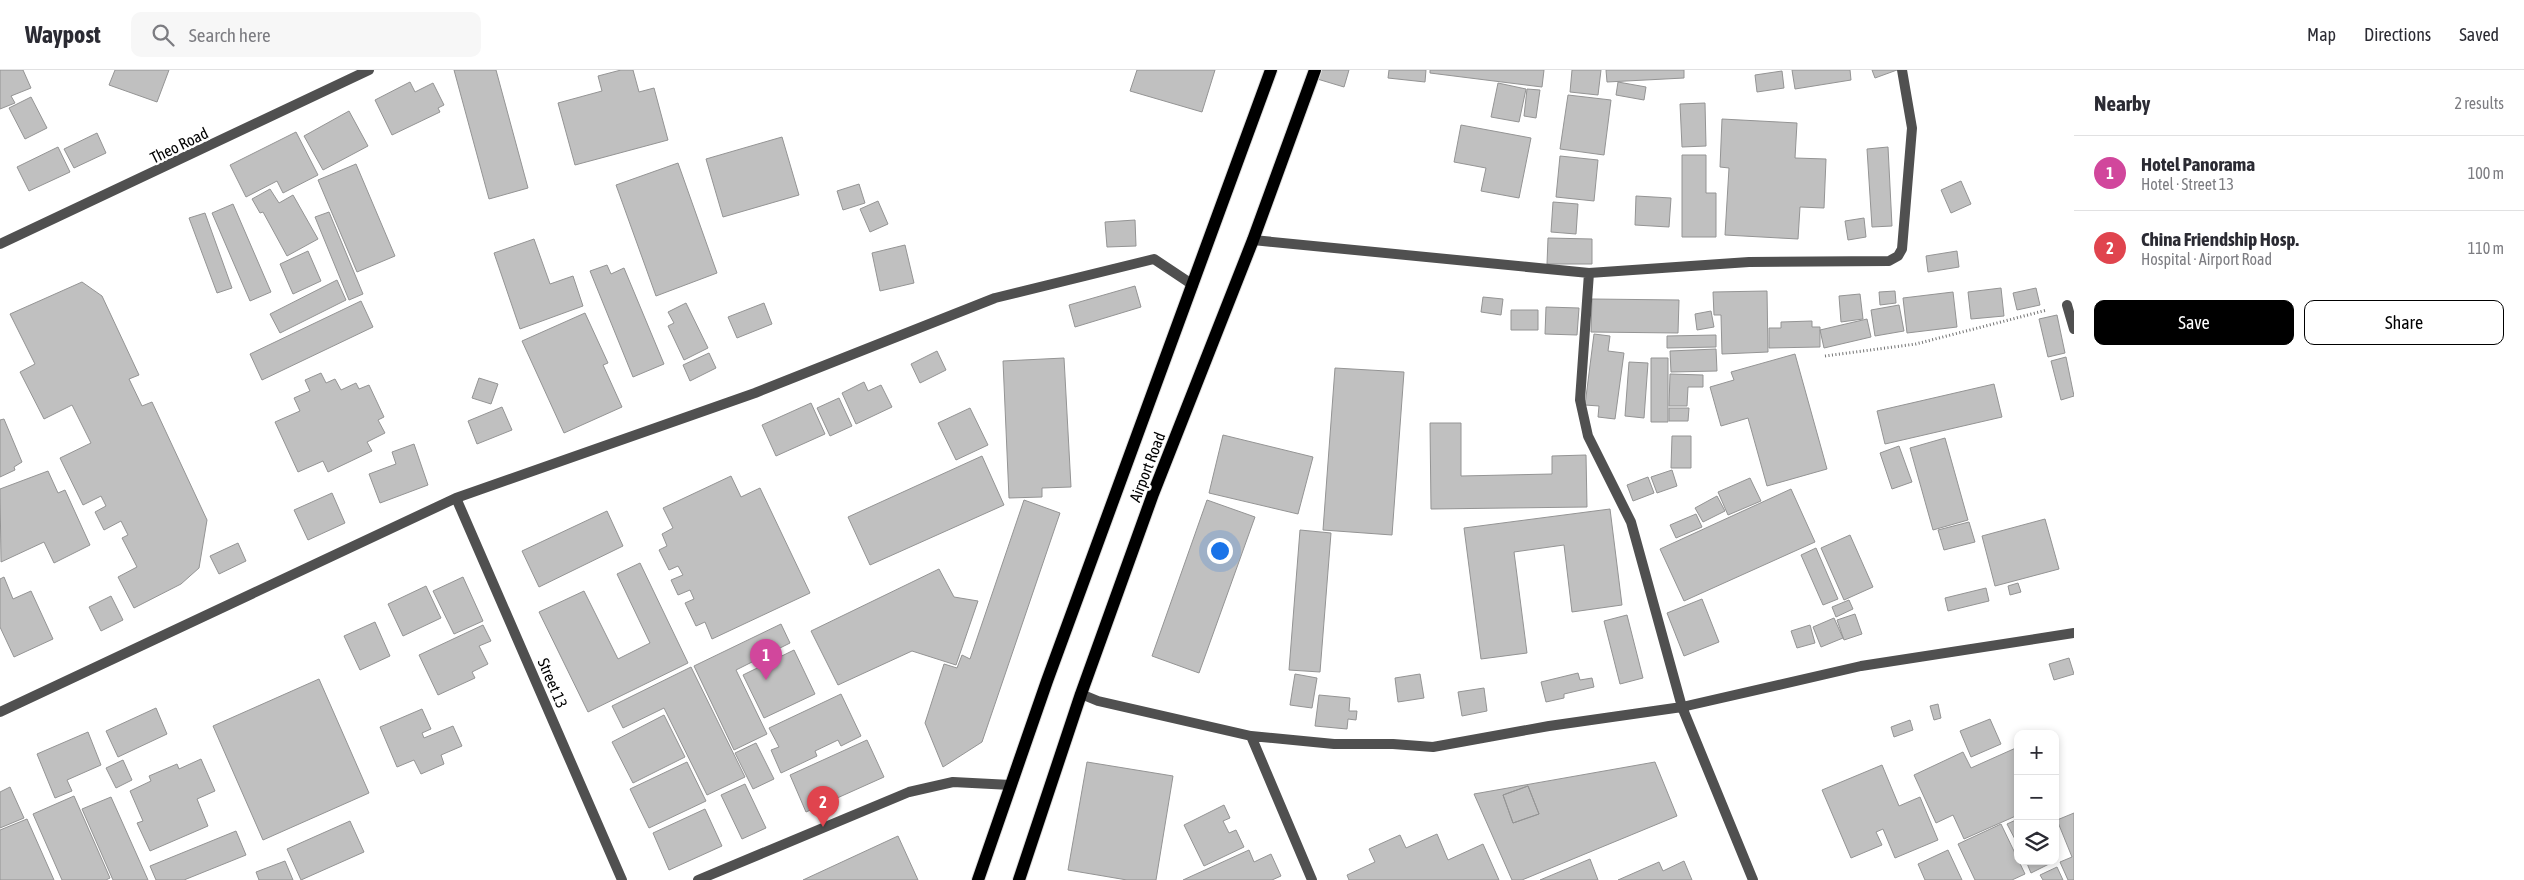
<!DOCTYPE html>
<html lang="en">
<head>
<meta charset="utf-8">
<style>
	:root { --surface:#fff; --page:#f7f7f7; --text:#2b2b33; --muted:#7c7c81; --line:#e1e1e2; --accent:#000 }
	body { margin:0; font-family:"Asap Condensed",sans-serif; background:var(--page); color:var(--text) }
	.controls { position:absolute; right:15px; bottom:15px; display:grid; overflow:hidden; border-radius:10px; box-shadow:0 2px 8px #0003 }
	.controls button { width:45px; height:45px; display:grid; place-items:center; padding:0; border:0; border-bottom:1px solid var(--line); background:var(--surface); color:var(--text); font:25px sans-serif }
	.you { position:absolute; left:1219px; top:480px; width:18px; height:18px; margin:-12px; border:4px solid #fff; border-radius:50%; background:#1a73e8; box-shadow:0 0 0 8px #1a73e833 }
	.badge { display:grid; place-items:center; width:32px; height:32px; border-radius:50%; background:var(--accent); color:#fff; font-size:16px; font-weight:700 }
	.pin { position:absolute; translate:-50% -41px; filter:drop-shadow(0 1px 2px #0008) }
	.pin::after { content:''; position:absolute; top:26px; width:18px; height:15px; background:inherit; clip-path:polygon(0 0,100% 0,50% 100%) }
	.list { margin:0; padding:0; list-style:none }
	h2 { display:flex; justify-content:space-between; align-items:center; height:65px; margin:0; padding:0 20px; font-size:21px }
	h2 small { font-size:16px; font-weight:400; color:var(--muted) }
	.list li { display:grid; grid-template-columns:32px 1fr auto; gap:15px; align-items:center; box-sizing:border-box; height:75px; padding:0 20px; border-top:1px solid var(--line) }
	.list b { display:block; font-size:19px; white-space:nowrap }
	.list p { margin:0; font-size:16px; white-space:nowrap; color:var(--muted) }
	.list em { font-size:16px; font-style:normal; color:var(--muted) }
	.actions { display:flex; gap:10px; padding:15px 20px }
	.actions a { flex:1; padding:11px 0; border:1px solid var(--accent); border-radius:10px; text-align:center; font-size:18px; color:var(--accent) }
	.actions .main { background:var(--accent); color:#fff }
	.icon { flex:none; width:28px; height:28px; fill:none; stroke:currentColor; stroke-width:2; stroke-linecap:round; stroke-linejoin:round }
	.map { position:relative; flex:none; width:2074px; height:810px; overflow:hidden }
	header { display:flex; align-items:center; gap:30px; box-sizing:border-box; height:70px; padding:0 25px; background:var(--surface); border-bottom:1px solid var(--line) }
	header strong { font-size:24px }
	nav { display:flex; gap:28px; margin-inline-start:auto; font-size:18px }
	.search { width:350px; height:45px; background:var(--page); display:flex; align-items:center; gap:12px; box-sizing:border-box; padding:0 18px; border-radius:10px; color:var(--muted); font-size:19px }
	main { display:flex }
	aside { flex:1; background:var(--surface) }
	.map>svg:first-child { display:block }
	.building { fill:#c0c0c0; stroke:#949494; fill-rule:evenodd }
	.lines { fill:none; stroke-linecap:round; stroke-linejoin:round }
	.primary-casing { stroke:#dbdbdb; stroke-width:14 }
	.path { stroke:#727272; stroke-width:3; stroke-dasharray:1 2.5; stroke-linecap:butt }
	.street { stroke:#505050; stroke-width:10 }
	.primary { stroke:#000; stroke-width:12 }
	.labels { text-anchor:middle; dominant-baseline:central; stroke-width:5; stroke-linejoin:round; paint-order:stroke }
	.street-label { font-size:16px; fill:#000; stroke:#fff }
</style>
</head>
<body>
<header>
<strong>Waypost</strong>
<div class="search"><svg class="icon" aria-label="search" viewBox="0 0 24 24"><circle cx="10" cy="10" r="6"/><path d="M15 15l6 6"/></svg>Search here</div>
<nav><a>Map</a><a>Directions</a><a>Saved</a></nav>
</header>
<main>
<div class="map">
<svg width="2074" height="810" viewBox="0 0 2074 810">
	<rect width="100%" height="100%" fill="#fff"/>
	<!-- building -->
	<path class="building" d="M0 0H23L31 18 11 26 15 33 0 39Z
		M115 0H169L157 32 109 15Z
		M454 0H496L528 118 489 129Z
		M621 0H633L639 22 654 18 668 70 575 95 558 33 602 21 598 6Z
		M1137 0H1215L1202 42 1130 21Z
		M1317 0H1349L1344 17 1314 8Z
		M1389 0H1426L1425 12 1388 8Z
		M1430 0H1544L1542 17 1430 3Z
		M1572 0H1601L1598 25 1570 22Z
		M1606 0H1684V8L1607 12Z
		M1792 0H1850L1851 10 1795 19Z
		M1872 0H1897L1875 8Z
		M1782 1 1784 18 1757 22 1755 5Z
		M410 12 415 22 433 13 444 35 438 38 440 42 392 65 375 30Z
		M1618 12 1646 17 1644 30 1616 25Z
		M1498 13 1526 19 1519 52 1491 47Z
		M1527 19 1540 20 1536 48 1524 46Z
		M1568 25 1611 30 1604 85 1560 79Z
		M31 27 47 58 25 69 9 38Z
		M1705 33 1706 76 1682 77 1680 34Z
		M349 41 368 76 323 100 304 66Z
		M1722 49 1797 53 1795 88 1826 89 1824 138 1800 137 1798 169 1725 165 1729 98 1720 97Z
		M1461 55 1531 68 1519 128 1481 121 1486 98 1454 92Z
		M296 62 318 105 283 123 277 111 246 127 230 95Z
		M97 63 106 83 74 98 64 79Z
		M782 67 799 125 723 147 706 89Z
		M58 77 70 102 29 121 17 97Z
		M1888 77 1892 156 1872 157 1867 79Z
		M1682 85H1706V123H1716V167H1682Z
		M1560 86 1598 90 1594 131 1556 127Z
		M678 93 717 203 656 226 616 115Z
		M356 94 395 186 357 202 318 110Z
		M1961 111 1971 134 1951 143 1941 120Z
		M859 114 865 133 843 140 837 121Z
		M270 119 279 133 293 125 318 169 287 186 263 142 260 143 252 129Z
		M1636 126 1671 128 1669 157 1635 155Z
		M878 131 888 154 870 162 860 139Z
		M1553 132 1578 134 1576 164 1551 162Z
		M233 134 271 222 250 231 212 143Z
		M329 142 363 224 349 230 315 147Z
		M205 143 232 218 217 223 189 148Z
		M1864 148 1866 167 1848 170 1845 151Z
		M1135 150 1136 176 1107 177 1105 152Z
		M1548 168 1592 169V194H1547Z
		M534 169 550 214 573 206 583 236 520 259 494 183Z
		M905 175 914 213 880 221 872 183Z
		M308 181 321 211 293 224 280 194Z
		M1957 181 1959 197 1928 202 1926 186Z
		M607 195 611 204 624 198 664 294 633 307 590 201Z
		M337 210 346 230 280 263 270 244Z
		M82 212 102 226 139 305 129 309 142 336 152 332 207 450 199 498 181 514 134 538 118 507 137 497 122 468 128 465 121 451 104 460 95 442 106 436 101 426 83 435 60 388 91 373 72 335 44 349 20 302 35 294 10 244Z
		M1135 216 1141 237 1075 257 1069 235Z
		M2001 218 2004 246 1971 249 1968 222Z
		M2036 218 2040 235 2017 240 2013 223Z
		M1767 221 1768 282 1722 284 1721 245H1714L1713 222Z
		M1895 221 1896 233 1880 235 1879 222Z
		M1953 222 1957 257 1907 263 1903 228Z
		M1860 224 1863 249 1841 252 1839 226Z
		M1483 227 1503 229 1501 245 1481 242Z
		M1592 229 1679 230 1678 263 1591 262Z
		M361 231 373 257 262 310 250 284Z
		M686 233 708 278 684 290 668 256 674 253 668 242Z
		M764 233 772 254 737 268 728 247Z
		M1899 235 1904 261 1875 266 1871 240Z
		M1546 237 1579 238 1577 265 1545 264Z
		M1511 240H1538V260H1511Z
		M1711 241 1714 257 1697 260 1695 244Z
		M585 243 608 293 603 295 622 337 564 363 522 271Z
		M2057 245 2065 283 2048 287 2039 249Z
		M1867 249 1871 267 1824 278 1820 260Z
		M1812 251V257H1820V277L1769 278V258H1781V252Z
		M1594 264 1610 266 1608 281 1624 283 1615 349 1598 347 1599 336 1585 335Z
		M1716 265V277L1667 278V266Z
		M1716 279 1717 301 1671 302 1670 281Z
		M937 281 946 300 920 313 911 294Z
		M709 283 716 298 690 311 683 295Z
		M1795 284 1827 399 1767 416 1748 348 1721 356 1710 317 1734 310 1731 302Z
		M2066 287 2074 326 2061 330 2051 291Z
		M1064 288 1071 417 1042 418V427L1009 428 1003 291Z
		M1651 288H1668V352H1651Z
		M1629 292 1648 293 1644 348 1625 346Z
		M1335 298 1404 302 1392 465 1323 460Z
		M321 303 326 313 335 309 341 320 356 313 359 319 369 315 384 347 378 350 385 363 367 372 372 381 328 402 323 391 298 402 275 352 300 341 294 328 310 321 305 310Z
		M1670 304 1703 305V317H1688L1687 336H1669Z
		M479 308 498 314 491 334 472 328Z
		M864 312 868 321 881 315 892 337 856 354 842 323Z
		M1994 314 2002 347 1885 374 1877 341Z
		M839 328 852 356 830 366 817 338Z
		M811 333 825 364 776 386 762 355Z
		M502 337 512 360 477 374 468 351Z
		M970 338 988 375 956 390 938 353Z
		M1669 338H1689L1688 351H1669Z
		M4 349 22 392 14 397 15 400 0 407V350Z
		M1430 353H1461V406L1552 404V386L1586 385 1587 437 1431 439Z
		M1223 365 1313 387 1298 444 1209 423Z
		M1672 366H1691V398H1671Z
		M1945 368 1968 450 1933 460 1910 378Z
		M414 374 428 415 380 433 369 404 396 394 392 382Z
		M1899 376 1912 412 1892 419 1880 383Z
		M982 386 1004 435 870 495 848 447Z
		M1672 400 1677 416 1657 423 1651 407Z
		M48 401 58 423 65 420 90 475 54 493 44 472 1 492 0 419Z
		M731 406 741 427 760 418 810 523 712 569 705 552 696 556 685 533 694 529 690 520 678 525 671 510 683 505 678 496 669 500 659 480 667 476 662 464 673 458 663 438Z
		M1648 407 1654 423 1633 431 1627 415Z
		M1750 408 1761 431 1728 445 1718 422Z
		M1791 419 1815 472 1684 531 1660 479Z
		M332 423 345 453 308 470 294 440Z
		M1717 426 1725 441 1703 452 1695 438Z
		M1024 430 1060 443 982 672 943 697 925 653 944 594 957 598 962 585 970 589Z
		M1207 430 1255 447 1199 603 1152 586Z
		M1610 439 1622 535 1572 542 1564 475 1514 482 1527 583 1481 589 1464 458Z
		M607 441 623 476 539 517 522 481Z
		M1696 444 1702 457 1676 468 1670 455Z
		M2045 449 2059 499 1995 516 1982 466Z
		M1969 452 1975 472 1944 480 1938 460Z
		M1300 460 1331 463 1320 602 1289 600Z
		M1850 465 1873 517 1844 530 1821 478Z
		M238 473 246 491 219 504 210 486Z
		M1816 478 1838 529 1823 535 1801 485Z
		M640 493 688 593 588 642 539 542 584 521 618 589 650 573 617 504Z
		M939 499 954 527 978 531 956 595 912 581 838 615 811 561Z
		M4 507 13 529 31 521 53 569 14 587 0 557V509Z
		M463 507 483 551 454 564 433 521Z
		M2018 513 2021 522 2010 525 2008 516Z
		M426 516 441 548 403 566 388 534Z
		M1986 518 1989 531 1948 541 1945 528Z
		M111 526 123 550 101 561 89 537Z
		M1702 529 1719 572 1684 586 1667 543Z
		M1849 530 1853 539 1836 547 1832 537Z
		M1855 544 1862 564 1844 570 1837 550Z
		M1627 545 1643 608 1620 614 1604 551Z
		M1834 548 1843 568 1821 577 1813 557Z
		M375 552 390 586 360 600 344 566Z
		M781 554 790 573 736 600 767 664 734 680 694 596Z
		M483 555 491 571 479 576 488 594 472 602 475 608 438 625 419 585Z
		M1810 555 1815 573 1797 578 1791 561Z
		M794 580 815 624 764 648 743 605Z
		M2069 588 2074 604 2054 610 2049 594Z
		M691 597 745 707 707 725 664 638 623 658 612 636Z
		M1578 603 1580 610 1592 608 1594 617 1564 624V628L1546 632 1541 612Z
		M1295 604 1317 608 1312 638 1290 635Z
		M1420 604 1424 628 1398 632 1395 608Z
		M319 609 369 723 263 770 213 656Z
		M1484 618 1487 641 1462 646 1458 622Z
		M841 624 861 666 841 676 838 670 815 681 817 686 781 703 771 680 779 677 769 658Z
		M1319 625 1350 628 1349 641H1357L1356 650 1348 649 1347 659 1315 656Z
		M1938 634 1941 648 1934 650 1930 636Z
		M156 638 167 664 118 687 106 661Z
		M422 639 431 659 422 663 424 668 453 656 462 676 441 685 444 694 421 704 414 690 397 697 380 657Z
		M664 645 685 687 633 713 612 672Z
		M1990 649 2001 674 1971 687 1960 661Z
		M1910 650 1913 660 1894 667 1891 657Z
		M88 662 101 695 67 710 72 721 55 728 37 684Z
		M867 670 884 707 806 742 790 705Z
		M756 673 774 709 753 719 735 683Z
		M2018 677V745L1964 769 1953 745 1936 753 1914 705 1963 682 1971 698Z
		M201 689 215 721 197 729 208 756 150 781 137 753 143 751 130 721 151 711 149 706 177 694 179 699Z
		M123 690 132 710 116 718 106 698Z
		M687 692 706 731 649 758 630 719Z
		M1087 692 1173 706 1156 810H1127L1068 800Z
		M1655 692 1677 746 1522 810H1512L1474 724ZM1528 716 1539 744 1513 753 1503 725Z
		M1882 695 1899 736 1920 727 1938 770 1895 788 1883 759 1876 762 1882 775 1851 788 1822 720Z
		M745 714 766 758 742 769 721 725Z
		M1528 716 1539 744 1513 753 1503 725Z
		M10 717 24 748 0 758V722Z
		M74 726 110 808 106 810H62L33 744Z
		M111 727 148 810H113L82 739Z
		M1224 735 1230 748 1223 751 1229 763 1236 760 1244 777 1204 796 1184 755Z
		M705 739 722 776 669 800 653 763Z
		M2074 743V810H2068L2060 792 2072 787 2057 750Z
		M27 749 54 810H0V760Z
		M2018 749V775L2007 754Z
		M350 751 364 782 301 810 287 779Z
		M2001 754 2025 804 2012 810H1975L1958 774Z
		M236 761 246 785 184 810H156L150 796Z
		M1437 764 1448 790 1483 774 1499 810H1349L1347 805 1375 792 1369 779 1400 765 1406 778Z
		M898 766 918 810H803Z
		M1249 780 1254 792 1271 784 1281 806 1272 810H1183Z
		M1948 780 1962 810H1925L1918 794Z
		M1590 789 1598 810H1540Z
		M285 791 293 810H259L256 802Z
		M1684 791 1692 810H1618L1659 792 1663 801Z
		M2026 791H2051V793L2031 803Z
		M2057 797 2063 810H2043L2040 805Z"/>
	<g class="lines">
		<defs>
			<path id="primary" d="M978 810 1047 611 1271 0
				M1019 810 1081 624 1153 424 1253 170 1315 0"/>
		</defs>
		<!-- primary casing -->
		<use href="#primary" class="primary-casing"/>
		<!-- path -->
		<path class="path" d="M1825 286 1916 274 2047 240"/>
		<!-- street -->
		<path class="street" d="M1253 170 1589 203 1749 192 1889 191 1898 186 1902 179 1912 58 1902 0
			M0 174 369 0
			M1589 203 1580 330 1588 366 1631 452 1682 637 1753 810
			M2067 235 2074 259
			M456 428 622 810
			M1081 624 1098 631 1251 666 1334 674H1393L1433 677 1549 656 1682 637 1861 596 2074 563
			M0 642 456 428 755 323 995 228 1154 189 1193 215
			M1251 666 1312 810
			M698 810 909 722 953 712 1011 715"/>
		<!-- primary -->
		<use href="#primary" class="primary"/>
	</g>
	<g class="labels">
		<!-- street labels -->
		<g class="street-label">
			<text transform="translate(179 75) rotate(-26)">Theo Road</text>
			<text transform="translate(1147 397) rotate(-69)">Airport Road</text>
			<text transform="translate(553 613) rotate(67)">Street 13</text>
		</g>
	</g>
</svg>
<div class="controls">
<button>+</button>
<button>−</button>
<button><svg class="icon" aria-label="layers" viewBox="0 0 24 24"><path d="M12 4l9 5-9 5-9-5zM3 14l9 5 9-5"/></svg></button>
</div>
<div class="you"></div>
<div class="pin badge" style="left:766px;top:610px;background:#d1479c">1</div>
<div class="pin badge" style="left:823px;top:757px;background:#e0444e">2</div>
</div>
<aside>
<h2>Nearby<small>2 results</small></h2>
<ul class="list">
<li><span class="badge" style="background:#d1479c">1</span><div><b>Hotel Panorama</b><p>Hotel · Street 13</p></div><em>100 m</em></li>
<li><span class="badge" style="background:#e0444e">2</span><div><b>China Friendship Hosp.</b><p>Hospital · Airport Road</p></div><em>110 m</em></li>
</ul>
<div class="actions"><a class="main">Save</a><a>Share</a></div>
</aside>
</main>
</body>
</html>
